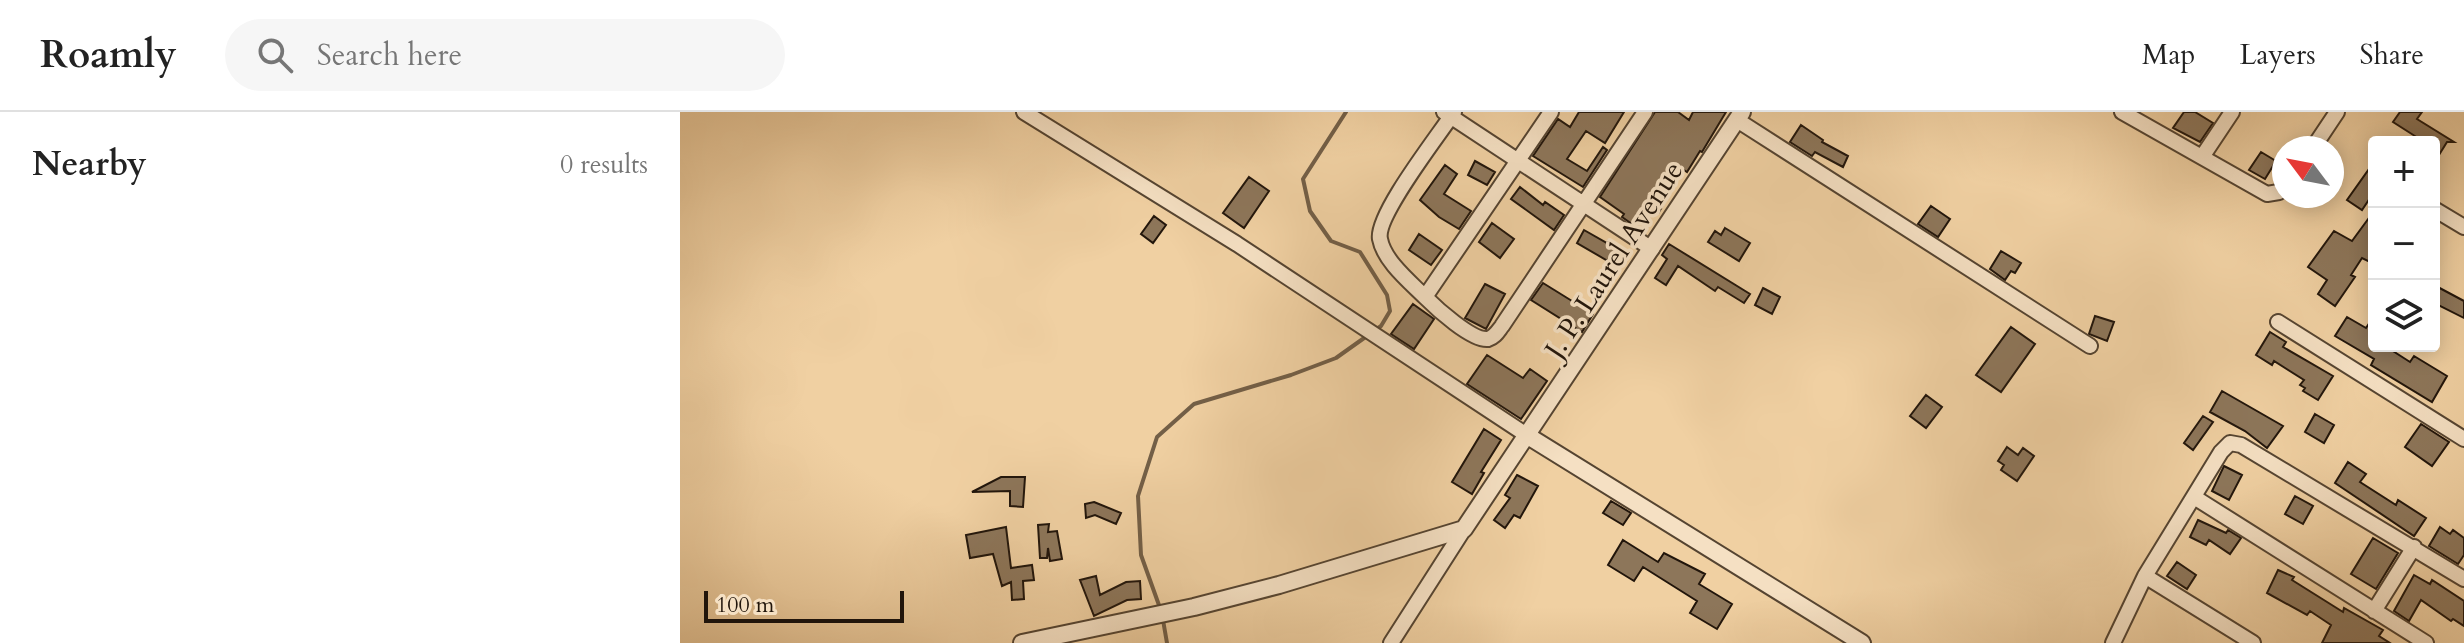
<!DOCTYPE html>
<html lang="en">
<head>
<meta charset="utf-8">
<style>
	:root { --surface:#fff; --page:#f6f6f6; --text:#222; --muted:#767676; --line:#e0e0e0 }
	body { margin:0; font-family:Cardo,serif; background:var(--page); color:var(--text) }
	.controls { position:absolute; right:24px; top:24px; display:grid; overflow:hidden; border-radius:8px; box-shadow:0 4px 20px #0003 }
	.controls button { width:72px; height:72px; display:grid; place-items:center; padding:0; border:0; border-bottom:2px solid var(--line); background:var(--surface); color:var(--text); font:40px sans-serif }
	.compass { position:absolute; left:1592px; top:24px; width:72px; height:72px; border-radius:50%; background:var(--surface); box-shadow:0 4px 20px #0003; rotate:302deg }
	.scale { position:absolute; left:24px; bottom:20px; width:200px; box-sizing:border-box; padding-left:8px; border:4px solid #21150b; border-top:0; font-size:22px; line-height:28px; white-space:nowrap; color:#21150b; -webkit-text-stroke:6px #f5e0c3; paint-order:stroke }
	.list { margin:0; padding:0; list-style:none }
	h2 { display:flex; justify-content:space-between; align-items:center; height:104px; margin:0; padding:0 32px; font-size:34px }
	h2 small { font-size:26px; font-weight:400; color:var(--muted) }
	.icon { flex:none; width:44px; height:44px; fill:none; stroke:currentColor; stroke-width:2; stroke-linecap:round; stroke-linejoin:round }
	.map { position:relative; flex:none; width:1784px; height:531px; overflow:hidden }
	header { display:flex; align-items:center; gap:48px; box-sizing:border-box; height:112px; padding:0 40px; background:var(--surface); border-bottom:2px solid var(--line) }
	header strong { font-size:38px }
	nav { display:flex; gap:44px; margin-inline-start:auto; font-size:28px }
	.search { width:560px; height:72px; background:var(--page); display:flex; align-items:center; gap:20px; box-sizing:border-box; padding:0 28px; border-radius:44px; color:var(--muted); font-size:30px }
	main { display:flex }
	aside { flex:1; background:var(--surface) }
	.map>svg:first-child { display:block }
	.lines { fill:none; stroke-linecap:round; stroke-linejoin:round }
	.stream { stroke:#735f47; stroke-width:4 }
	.building { fill:#8d765a; stroke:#21150b; stroke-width:2 }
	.minor-casing { stroke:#554431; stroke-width:18 }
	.tertiary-casing { stroke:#554431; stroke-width:20 }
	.minor { stroke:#f5e0c3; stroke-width:14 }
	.tertiary { stroke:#f5e0c3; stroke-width:16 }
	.labels { text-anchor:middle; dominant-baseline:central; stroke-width:7; stroke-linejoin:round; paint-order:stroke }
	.street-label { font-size:28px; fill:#21150b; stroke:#f5e0c3 }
</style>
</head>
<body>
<header>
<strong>Roamly</strong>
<div class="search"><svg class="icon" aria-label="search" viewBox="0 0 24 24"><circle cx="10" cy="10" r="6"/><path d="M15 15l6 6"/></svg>Search here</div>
<nav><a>Map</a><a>Layers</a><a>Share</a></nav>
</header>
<main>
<aside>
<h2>Nearby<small>0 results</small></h2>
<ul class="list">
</ul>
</aside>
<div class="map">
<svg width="1784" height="531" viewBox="0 0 1784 531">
	<rect width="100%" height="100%" fill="#f0d0a2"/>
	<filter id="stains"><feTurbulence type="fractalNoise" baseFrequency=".0025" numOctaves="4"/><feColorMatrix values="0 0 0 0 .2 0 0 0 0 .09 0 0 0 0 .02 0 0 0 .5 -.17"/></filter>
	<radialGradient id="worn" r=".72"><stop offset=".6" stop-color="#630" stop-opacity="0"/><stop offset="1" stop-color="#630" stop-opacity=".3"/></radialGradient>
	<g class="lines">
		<!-- stream -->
		<path class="stream" d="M480 496 461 443 458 384 477 325 514 292 611 263 656 246 701 214 710 199 707 183 680 140 651 129 630 99 623 67 666 0
			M483 508 487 531"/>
	</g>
	<!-- building -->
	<path class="building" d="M899 0H944L925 31 906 19 887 47 907 59 923 35 927 38 903 75 853 44 878 7 890 15Z
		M975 0H998L1009 8 1013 0H1046L1022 40 1020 39 1007 60 1004 58 987 81 989 82 979 100 966 92 952 112 942 105 944 102 920 85Z
		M1504 0H1515L1533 11 1520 30 1493 16Z
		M1720 0H1742L1737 7 1774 30H1767L1754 51V30H1736L1738 26 1713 10Z
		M1121 13 1143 28 1142 30 1168 44 1163 55 1135 40 1132 44 1110 30Z
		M1581 40 1596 49 1585 67 1569 58Z
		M795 49 815 60 807 73 788 63Z
		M1694 50V80L1682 98 1667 88Z
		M765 53 777 62 764 82 791 99 779 117 759 105 740 88Z
		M569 65 589 79 564 116 543 101Z
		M840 75 863 93 865 90 884 103 874 118 831 87Z
		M1251 94 1270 107 1258 125 1238 112Z
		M1694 99V152L1682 146 1671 163 1675 165 1655 194 1638 182 1647 168 1628 155 1654 119 1672 129Z
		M474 104 486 113 473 131 461 122Z
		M812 111 834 127 820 146 799 130Z
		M1045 116 1070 131 1059 149 1028 130 1035 119 1041 123Z
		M904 118 927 131 928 129 948 142 938 155 897 131Z
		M739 122 762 138 751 153 729 138Z
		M989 132 1070 182 1064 191 1038 175 1035 179 998 154 986 173 975 166 987 147 982 143Z
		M1321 139 1341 151 1335 161 1331 159 1325 168 1310 157Z
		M863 171 913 202 902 220 851 188Z
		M805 172 825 182 806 217 785 206Z
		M1754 173 1784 189V206L1754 191Z
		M1083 176 1100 185 1092 202 1075 193Z
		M733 192 754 207 734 237 711 222Z
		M1415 204 1434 210 1427 229 1409 222Z
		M1694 204V234H1705L1730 250 1734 244 1767 264 1752 290 1691 253 1694 247 1655 224 1667 205 1686 216Z
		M1331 215 1355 232 1321 280 1296 263Z
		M1590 220 1606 230 1603 235 1653 264 1638 288 1623 279 1625 276 1620 273 1624 268 1594 249 1592 253 1576 243Z
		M807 243 843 266 850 257 867 269 841 307 787 272Z
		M1542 279 1603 314 1587 336 1565 319 1530 300Z
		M1246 283 1262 295 1246 316 1230 304Z
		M1635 302 1654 313 1644 331 1625 320Z
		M1523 304 1533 310 1513 338 1504 331Z
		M1741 312 1769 330 1752 354 1725 335Z
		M804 317 821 328 801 360 804 361 792 382 772 370Z
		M1327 335 1338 343 1343 336 1354 344 1337 369 1321 358 1324 353 1318 349Z
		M1668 350 1686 362 1680 370 1716 393 1718 388 1746 406 1734 424 1655 371Z
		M1544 354 1562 363 1549 388 1532 379Z
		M837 363 858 374 840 406 834 403 825 416 814 408 830 386 825 383Z
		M321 365H345L343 395 330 394V379L292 380Z
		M1615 384 1633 394 1623 412 1605 402Z
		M931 389 951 401 943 413 923 401Z
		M414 390 441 401 436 412 415 403 406 406 405 392Z
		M1518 408 1546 421 1548 418 1561 426 1550 442 1529 428 1526 433 1510 425Z
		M369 412 368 420 377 419 382 447 370 449 368 436 367 446H360L358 413Z
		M326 415 331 456 352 453 354 468 343 469 344 487 332 488 331 470 322 474 313 442 290 446 286 423Z
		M1760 415 1770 422 1773 418 1784 426V443L1778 452 1749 434Z
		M1693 426 1718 441 1696 477 1671 462Z
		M943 428 978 450 984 441 1025 462 1019 472 1052 492 1037 517 1010 501 1017 489 963 455 954 469 928 453Z
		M1497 450 1516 463 1507 477 1487 464Z
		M1598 458 1614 465 1612 468 1663 500 1664 496 1703 518 1699 524 1710 531H1642L1651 513 1630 499 1627 503 1587 481Z
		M1734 463 1750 472 1752 468 1784 489V514L1773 507 1771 509 1741 488 1729 509 1714 499Z
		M416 464 420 483 446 470 460 469 461 487 447 488 414 504 400 468Z"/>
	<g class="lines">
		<defs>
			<path id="minor" d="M344 0 557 132 848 324
				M764 0 972 137
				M871 0 745 185C756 196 792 229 808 227 815 225 818 219 822 214L965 0
				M1442 0 1587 82 1599 80 1604 76
				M1057 8 1410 234
				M1633 36 1657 0
				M1522 45 1552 0
				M1754 97 1784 115
				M745 185C730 170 704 149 700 127 695 104 759 23 774 0
				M1598 210 1784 327
				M1514 385 1746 531
				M1465 464 1573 531
				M1694 499 1734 435
				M711 531 784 417
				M1433 531 1465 464 1541 340 1550 331 1561 333 1784 467"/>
			<path id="tertiary" d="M848 324 1182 531
				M342 531 514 495 599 473 784 417 1062 0"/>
		</defs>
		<!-- minor casing -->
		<use href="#minor" class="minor-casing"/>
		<!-- tertiary casing -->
		<use href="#tertiary" class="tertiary-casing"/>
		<!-- minor -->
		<use href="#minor" class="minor"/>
		<!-- tertiary -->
		<use href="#tertiary" class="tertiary"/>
	</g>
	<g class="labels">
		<!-- street labels -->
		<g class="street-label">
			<text transform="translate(934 148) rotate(-57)">J. P. Laurel Avenue</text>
		</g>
	</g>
	<rect width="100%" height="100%" filter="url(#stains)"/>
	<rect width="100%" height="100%" fill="url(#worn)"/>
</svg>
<div class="controls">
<button>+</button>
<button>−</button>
<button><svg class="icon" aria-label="layers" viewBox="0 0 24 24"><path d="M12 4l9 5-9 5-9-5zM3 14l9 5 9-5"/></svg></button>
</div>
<svg class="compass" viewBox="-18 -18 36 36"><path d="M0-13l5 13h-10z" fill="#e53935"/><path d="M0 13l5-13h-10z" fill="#767676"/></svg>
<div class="scale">100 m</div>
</div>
</main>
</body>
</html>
